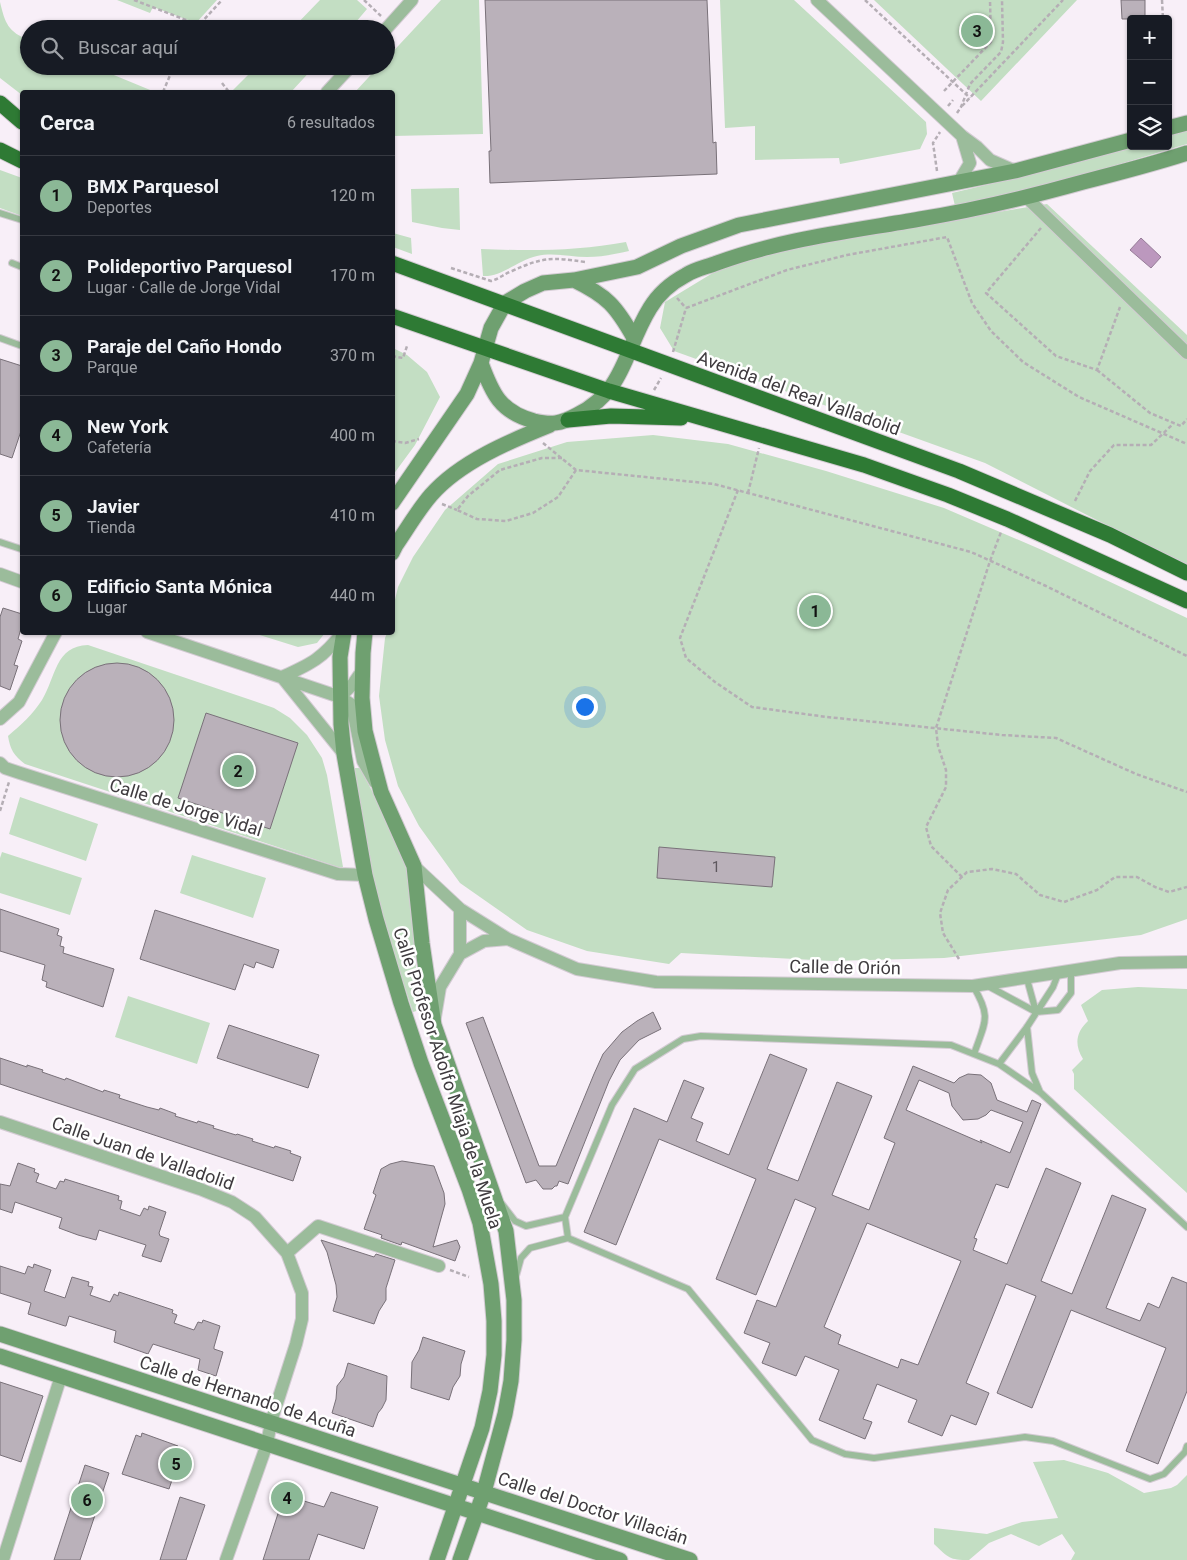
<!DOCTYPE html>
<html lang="es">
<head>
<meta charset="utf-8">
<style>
	:root { --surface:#171b24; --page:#242831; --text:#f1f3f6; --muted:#9ea1a6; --line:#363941; --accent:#8bb896 }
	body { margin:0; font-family:Roboto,sans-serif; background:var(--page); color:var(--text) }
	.controls { position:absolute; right:15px; top:15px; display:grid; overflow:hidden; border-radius:5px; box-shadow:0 1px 4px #0004 }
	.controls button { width:45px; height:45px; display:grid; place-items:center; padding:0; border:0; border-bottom:1px solid var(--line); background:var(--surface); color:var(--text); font:25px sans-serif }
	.you { position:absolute; left:584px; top:706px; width:18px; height:18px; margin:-12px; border:4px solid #fff; border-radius:50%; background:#1a73e8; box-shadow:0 0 0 8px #1a73e833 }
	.badge { display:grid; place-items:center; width:32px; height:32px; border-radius:50%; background:var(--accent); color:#111; font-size:16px; font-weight:700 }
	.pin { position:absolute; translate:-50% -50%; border:2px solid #fff; box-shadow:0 1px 5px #0006 }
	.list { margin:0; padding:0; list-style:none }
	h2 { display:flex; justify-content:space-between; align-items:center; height:65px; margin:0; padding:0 20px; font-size:21px }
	h2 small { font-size:16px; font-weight:400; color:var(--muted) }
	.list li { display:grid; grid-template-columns:32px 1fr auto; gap:15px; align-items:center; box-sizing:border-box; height:80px; padding:0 20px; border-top:1px solid var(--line) }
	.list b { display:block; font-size:19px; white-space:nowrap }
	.list p { margin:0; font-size:16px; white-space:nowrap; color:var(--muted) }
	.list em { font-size:16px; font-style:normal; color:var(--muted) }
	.icon { flex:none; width:28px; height:28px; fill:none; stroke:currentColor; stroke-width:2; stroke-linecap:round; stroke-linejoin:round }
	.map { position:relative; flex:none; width:1187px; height:1560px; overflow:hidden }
	.search { position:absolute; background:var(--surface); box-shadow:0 1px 4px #0004; left:20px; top:20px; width:375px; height:55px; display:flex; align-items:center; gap:12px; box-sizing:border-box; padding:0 18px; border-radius:28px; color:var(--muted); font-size:19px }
	.panel { position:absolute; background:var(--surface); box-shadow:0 1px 4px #0004; left:20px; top:90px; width:375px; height:545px; border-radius:5px }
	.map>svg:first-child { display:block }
	.green { fill:#c3dec3 }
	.water { fill:#bc98be; stroke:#967c98 }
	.building { fill:#bab1ba; stroke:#797179; fill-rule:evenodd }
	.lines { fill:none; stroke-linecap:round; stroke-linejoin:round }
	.lane-casing { stroke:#d3cbd3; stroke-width:8 }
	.street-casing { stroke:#d3cbd3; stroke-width:14 }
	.secondary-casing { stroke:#d3cbd3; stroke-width:17 }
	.highway-casing { stroke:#d3cbd3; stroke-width:17 }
	.path { stroke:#b5aeb5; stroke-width:2.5; stroke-dasharray:4 2.5; stroke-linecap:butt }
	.lane { stroke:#9bbc9b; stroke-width:6 }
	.street { stroke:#9bbc9b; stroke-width:12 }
	.secondary { stroke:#6fa070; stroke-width:15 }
	.highway { stroke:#2e7a34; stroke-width:15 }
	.labels { text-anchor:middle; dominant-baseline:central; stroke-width:5; stroke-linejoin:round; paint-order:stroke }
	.number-label { font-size:15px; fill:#5e585e }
	.street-label { font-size:18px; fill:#3f3b3f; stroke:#fff }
</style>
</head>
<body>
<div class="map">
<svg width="1187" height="1560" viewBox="0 0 1187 1560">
	<rect width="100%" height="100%" fill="#f8eff8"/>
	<!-- green -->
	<path class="green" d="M117 0H217L196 23 153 7 150 13Z
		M320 0H357L367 9 350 29H292Z
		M441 0H479L483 134 393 136 392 92H355L379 66H386V59Z
		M720 0H794L926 122 927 134 920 149 840 164 839 158 755 160V126L725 128Z
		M874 0H1077L981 101Z
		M0 2C5 23 8 32 29 40V66H92L155 92H22V95L0 78Z
		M257 66H315L291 92H231Z
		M1187 130V144L1080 176 955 206 952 193 1011 179 1134 146H1168V136Z
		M0 170 22 178V216L0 208Z
		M459 188 460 230 442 228 412 222 411 189Z
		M1047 204 1187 335V566L985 463 674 351 660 328 665 302 744 254Z
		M393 233 411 238 412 254 393 247Z
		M626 242 629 251C615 254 602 257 587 257 571 257 553 252 537 256 518 260 502 277 483 276L481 249C530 251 578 251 626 242Z
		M393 348 407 355 427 372 440 397 415 445 393 475Z
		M653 435 728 444 826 471 944 508 1042 550 1187 618V919L1141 935 944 958 832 961 681 953 669 964 587 951 527 930 460 883 419 826 398 786 385 740 379 696 385 638 387 633 392 632 393 608 398 587 413 557 445 510 498 464 567 442Z
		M253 633 325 632V633L317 643 298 647Z
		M88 645 254 701 274 708 290 718 307 735 322 758 327 775 343 867 341 868 25 764C14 756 10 749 8 736 21 725 33 714 42 700 56 677 55 646 88 645Z
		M354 768H360C377 802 399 835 407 872 415 903 412 936 416 968 417 981 421 995 423 1009L413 1012 387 934 372 875Z
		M20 797 98 824 86 861 9 834Z
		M2 852 82 878 70 915 0 893V858Z
		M192 855 266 878 253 918 180 893Z
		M1138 987 1187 989V1193L1074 1089V1074L1072 1070 1083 1059C1074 1045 1076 1032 1088 1021L1081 1005 1102 990Z
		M128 996 210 1023 197 1064 115 1037Z
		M1064 1460 1108 1473 1144 1493 1171 1488 1177 1485 1187 1475V1560H1071L1075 1553 1062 1534 1039 1546 1011 1534 989 1543 969 1560C949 1560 949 1558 934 1544V1528L987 1534 1022 1522 1058 1518 1033 1462Z"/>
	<!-- water -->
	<path class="water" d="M1141 238 1161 257 1151 268 1130 250Z"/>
	<!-- building -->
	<path class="building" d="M485 0H707L713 143 716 142 717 174 490 183 489 151H491Z
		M1121 0H1145V19H1122Z
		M0 359 22 366V428L12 458 0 454Z
		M3 608 22 614V625L18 639 22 641 14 665 18 666 10 690 0 686V617Z
		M60 720a57 57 0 1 1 114 0a57 57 0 1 1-114 0Z
		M206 713 298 743 270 829 178 798Z
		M659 847 775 857 772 887 657 878Z
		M0 909 59 929 57 935 62 937 60 946 64 947 63 953 114 969 103 1007 46 987 47 982 42 980 45 965 0 951Z
		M155 910 279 950 273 968 256 962 254 968 244 964 235 990 140 959Z
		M653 1012 661 1029 639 1040 620 1060 609 1081 568 1184 559 1181 557 1186H555L552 1189H543L536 1180 526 1183 466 1023 483 1017 539 1166H556L594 1074 603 1054 622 1032 637 1021Z
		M229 1025 319 1055 308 1088 217 1058Z
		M770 1054 807 1069 767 1169 798 1181 837 1082 872 1096 832 1195 869 1210 895 1143 884 1138 913 1066 954 1083 959 1078 968 1074 981 1075 991 1083 997 1100 1027 1112 1032 1100 1041 1104 1008 1188 996 1184 974 1238 977 1239 973 1250 1007 1264 1046 1168 1081 1183 1041 1281 1072 1294 1112 1195 1146 1209 1106 1308 1140 1321 1148 1303 1159 1308 1172 1277 1187 1283V1391L1158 1464 1126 1451 1166 1348 1071 1310 1032 1408 997 1393 1036 1296 1006 1284 966 1383 989 1393 976 1425 951 1415 942 1436 908 1422 917 1400 877 1384 863 1419 872 1422 865 1439 819 1420 839 1370 805 1356 796 1376 762 1363 770 1343 744 1333 757 1300 776 1307 816 1208 795 1199 756 1295 716 1279 756 1179 659 1139 616 1245 584 1232 634 1108 667 1122 684 1080 704 1088 691 1118 703 1123 696 1141 729 1155ZM919 1080 949 1093 952 1106 963 1120 978 1119 986 1115 991 1110 1023 1122 1010 1153 980 1140 982 1143 906 1110ZM867 1223 961 1261 918 1365 901 1359 898 1368 838 1344 841 1335 824 1327Z
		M0 1058 27 1067V1065L43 1070 42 1072 65 1080 66 1078 103 1092 104 1090 120 1095 119 1098 147 1107 159 1110 160 1108 176 1114 175 1116 197 1123 198 1121 214 1126 213 1128 236 1135 237 1134 253 1139 252 1141 274 1148 275 1146 291 1151 290 1153 301 1157 293 1181 0 1084Z
		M402 1161 434 1166 444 1193 445 1204 433 1247 457 1240 460 1247 455 1261 402 1242 401 1245 381 1238 382 1235 364 1229 376 1195 373 1193 381 1169 390 1164Z
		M18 1163 35 1169 34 1172 39 1174 36 1182 56 1189 60 1181 64 1182 65 1179 119 1196 118 1200 122 1201 120 1209 140 1216 144 1208 148 1210 149 1206 166 1212 159 1233 160 1236 169 1239 161 1262 142 1256 146 1245 99 1230 96 1240 78 1235 59 1228 62 1218 15 1202 12 1213 0 1209V1184L10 1186Z
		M321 1240 374 1257 376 1254 395 1260 386 1288V1300L379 1311 374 1324 333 1311 337 1297 336 1285 327 1252Z
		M34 1264 51 1270 44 1291 65 1298 72 1277 89 1282 88 1286 93 1287 90 1295 110 1302 114 1294 118 1296 119 1292 173 1310 172 1313 177 1315 174 1323 194 1330 198 1322 202 1323 203 1320 220 1326 214 1347V1349L223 1352 216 1376 198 1370 200 1359 153 1344 148 1354 114 1342 116 1331 69 1316 66 1326H65L28 1314 31 1303 0 1293V1266L25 1274 28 1266 33 1268Z
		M423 1337 465 1351 461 1364 460 1376 453 1387 449 1400 411 1388 412 1362 419 1350Z
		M348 1363 387 1376 386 1400 382 1408 378 1413 373 1427 332 1413 336 1399 337 1386 344 1377Z
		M0 1382 43 1396 21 1462 0 1455Z
		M142 1433 178 1446 177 1448 182 1450 169 1489 122 1474 136 1435 141 1437Z
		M85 1465 109 1473 80 1560H54Z
		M331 1492 378 1507 364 1549 318 1534 309 1560H263L284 1495 324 1507Z
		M180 1497 205 1505 186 1560H160Z"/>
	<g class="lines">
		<defs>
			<path id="lane" d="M0 213 22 220
				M12 263 22 267
				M0 338 22 346
				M0 542 21 549
				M1027 979 1036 1012
				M973 986C992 1017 985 1022 974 1054
				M988 986 1036 1012 1058 1010 1071 993V972
				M1027 1027 1032 1073 1040 1092
				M999 1064 1027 1027 1053 987 1058 974
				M502 1204 515 1221 526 1226 565 1217
				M1187 1227 1041 1093 999 1064 951 1045 701 1036 683 1039 635 1069 612 1105 565 1217 568 1238 688 1289 812 1440 845 1454 874 1458 1025 1437 1053 1441 1150 1479 1164 1474 1185 1452 1187 1446
				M516 1276 521 1258 530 1248 568 1238"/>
			<path id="street" d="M817 0 962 136 977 147 990 160 1015 171
				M386 29 412 0
				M327 92 351 66
				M958 183 970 163 962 136
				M1026 197 1187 353
				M0 574 22 582
				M147 632 340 697 352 705 363 761 375 782
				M282 677 344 754
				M282 677C311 664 323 658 343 632
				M340 697 353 684 362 671
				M0 719 19 702 56 632
				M0 763 5 768 20 773 338 874 365 875
				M414 866 460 909 508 939 577 969 656 982 973 986 1120 963 1187 962
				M460 954V909
				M435 1017 440 987 460 954 484 941 508 939
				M0 1122 200 1189 232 1202 255 1217 287 1253 302 1293V1319L296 1344 271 1422 267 1444 226 1560
				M287 1253 318 1226 439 1266
				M3 1560 61 1376"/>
			<path id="secondary" d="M1168 128 1187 123
				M574 280C607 296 616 306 634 338
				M481 363C492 393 500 412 534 421 552 425 560 424 577 415 626 390 624 350 650 308 659 293 671 283 686 275 695 269 707 267 717 263 782 239 853 231 920 219 975 210 1029 197 1083 182 1118 173 1153 164 1187 153
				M392 503 467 394 481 363 491 328 505 303 525 291 543 283 574 280 637 267 681 246 739 225 1015 171 1131 140
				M392 553 396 545C407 529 418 510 431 495 460 462 510 441 550 425
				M344 632 340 657 341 724 344 754 365 875 376 919 401 1003 421 1063 469 1189 480 1223 491 1284 494 1321V1355L490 1391 482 1428 437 1560
				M365 632 363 653 362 698 365 731 381 792 414 866 422 943 434 1025 506 1231 514 1300V1340L511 1381 505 1414 484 1492 460 1560
				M0 1334 690 1560
				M0 1356 620 1560"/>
			<path id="highway" d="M0 103 22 122
				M0 150 22 161
				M392 263 959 471 1110 535 1187 573
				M392 316 609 391 864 465 948 495 1007 519 1187 601
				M568 420 611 416 681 418"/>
		</defs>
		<!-- lane casing -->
		<use href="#lane" class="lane-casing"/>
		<!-- street casing -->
		<use href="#street" class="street-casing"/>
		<!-- secondary casing -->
		<use href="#secondary" class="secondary-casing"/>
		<!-- highway casing -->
		<use href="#highway" class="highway-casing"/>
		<!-- path -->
		<path class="path" d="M134 0 199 25 222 0
			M364 0 381 16
			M865 0 970 98
			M1162 0 1163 19
			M188 29 191 21
			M222 83 229 92
			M944 91 991 42 990 0
			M163 92 174 66
			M948 106 953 100
			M962 106 1063 0
			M957 113 961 107 970 84 1001 52 1003 42 1002 0
			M937 171 933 143 940 132
			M1041 228 986 293 1056 356 1097 370 1120 307
			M451 268 491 281C499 279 504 274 512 271 543 257 552 257 585 262
			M677 298 686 308
			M686 308 787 270 847 255 947 237 972 303 991 331 1023 362 1079 397 1187 444
			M673 352 686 308
			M392 356 403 358 407 346
			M1097 370 1150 413 1181 426 1187 419
			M654 390 661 378
			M392 441 405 443 419 439
			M543 443 576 470 714 484 971 552 1046 586 1187 656
			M562 458H542L500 470 468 496 457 510 477 519 506 521 533 513 558 497 576 470
			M738 490 680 638 686 658 715 682 752 707 827 717 1002 735 1056 738 1136 774 1187 792
			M748 493 759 448
			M1075 501 1090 471 1114 445H1151L1174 423
			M442 504 457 510
			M0 811 9 782
			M962 877 931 846 926 827 946 787V770L938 746 936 728 990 561 1001 532
			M959 959 943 933 940 913 948 890 967 872 992 869 1016 874 1040 895 1064 902 1097 890 1115 877H1137L1155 887 1169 892 1187 887
			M450 1270 469 1277"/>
		<!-- lane -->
		<use href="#lane" class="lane"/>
		<!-- street -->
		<use href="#street" class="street"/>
		<!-- secondary -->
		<use href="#secondary" class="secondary"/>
		<!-- highway -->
		<use href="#highway" class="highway"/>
	</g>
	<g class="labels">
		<!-- number labels -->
		<g class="number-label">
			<text x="716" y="867">1</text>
		</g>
		<!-- street labels -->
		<g class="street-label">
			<text transform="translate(799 393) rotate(20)">Avenida del Real Valladolid</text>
			<text transform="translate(186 807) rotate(17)">Calle de Jorge Vidal</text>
			<text transform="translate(845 967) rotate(1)">Calle de Orión</text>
			<text transform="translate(448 1078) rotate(72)">Calle Profesor Adolfo Miaja de la Muela</text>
			<text transform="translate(143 1153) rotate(19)">Calle Juan de Valladolid</text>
			<text transform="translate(248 1396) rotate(18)">Calle de Hernando de Acuña</text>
			<text transform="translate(593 1508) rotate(18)">Calle del Doctor Villacián</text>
		</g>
	</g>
</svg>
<div class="controls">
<button>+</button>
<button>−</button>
<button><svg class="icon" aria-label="layers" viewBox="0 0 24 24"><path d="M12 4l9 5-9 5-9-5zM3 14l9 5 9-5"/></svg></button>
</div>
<div class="you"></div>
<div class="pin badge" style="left:815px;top:611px">1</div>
<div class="pin badge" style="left:238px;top:771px">2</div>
<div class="pin badge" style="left:977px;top:31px">3</div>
<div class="pin badge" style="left:287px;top:1498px">4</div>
<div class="pin badge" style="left:176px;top:1464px">5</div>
<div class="pin badge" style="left:87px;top:1500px">6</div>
<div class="search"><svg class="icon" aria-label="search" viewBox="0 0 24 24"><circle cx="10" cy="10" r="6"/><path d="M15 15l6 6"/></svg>Buscar aquí</div>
<section class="panel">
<h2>Cerca<small>6 resultados</small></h2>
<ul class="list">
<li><span class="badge">1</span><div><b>BMX Parquesol</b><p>Deportes</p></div><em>120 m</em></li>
<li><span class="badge">2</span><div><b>Polideportivo Parquesol</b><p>Lugar · Calle de Jorge Vidal</p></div><em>170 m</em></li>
<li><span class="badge">3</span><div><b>Paraje del Caño Hondo</b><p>Parque</p></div><em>370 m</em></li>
<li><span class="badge">4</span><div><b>New York</b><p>Cafetería</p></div><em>400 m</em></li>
<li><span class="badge">5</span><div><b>Javier</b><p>Tienda</p></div><em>410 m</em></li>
<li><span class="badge">6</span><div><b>Edificio Santa Mónica</b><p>Lugar</p></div><em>440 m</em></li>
</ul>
</section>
</div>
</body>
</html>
